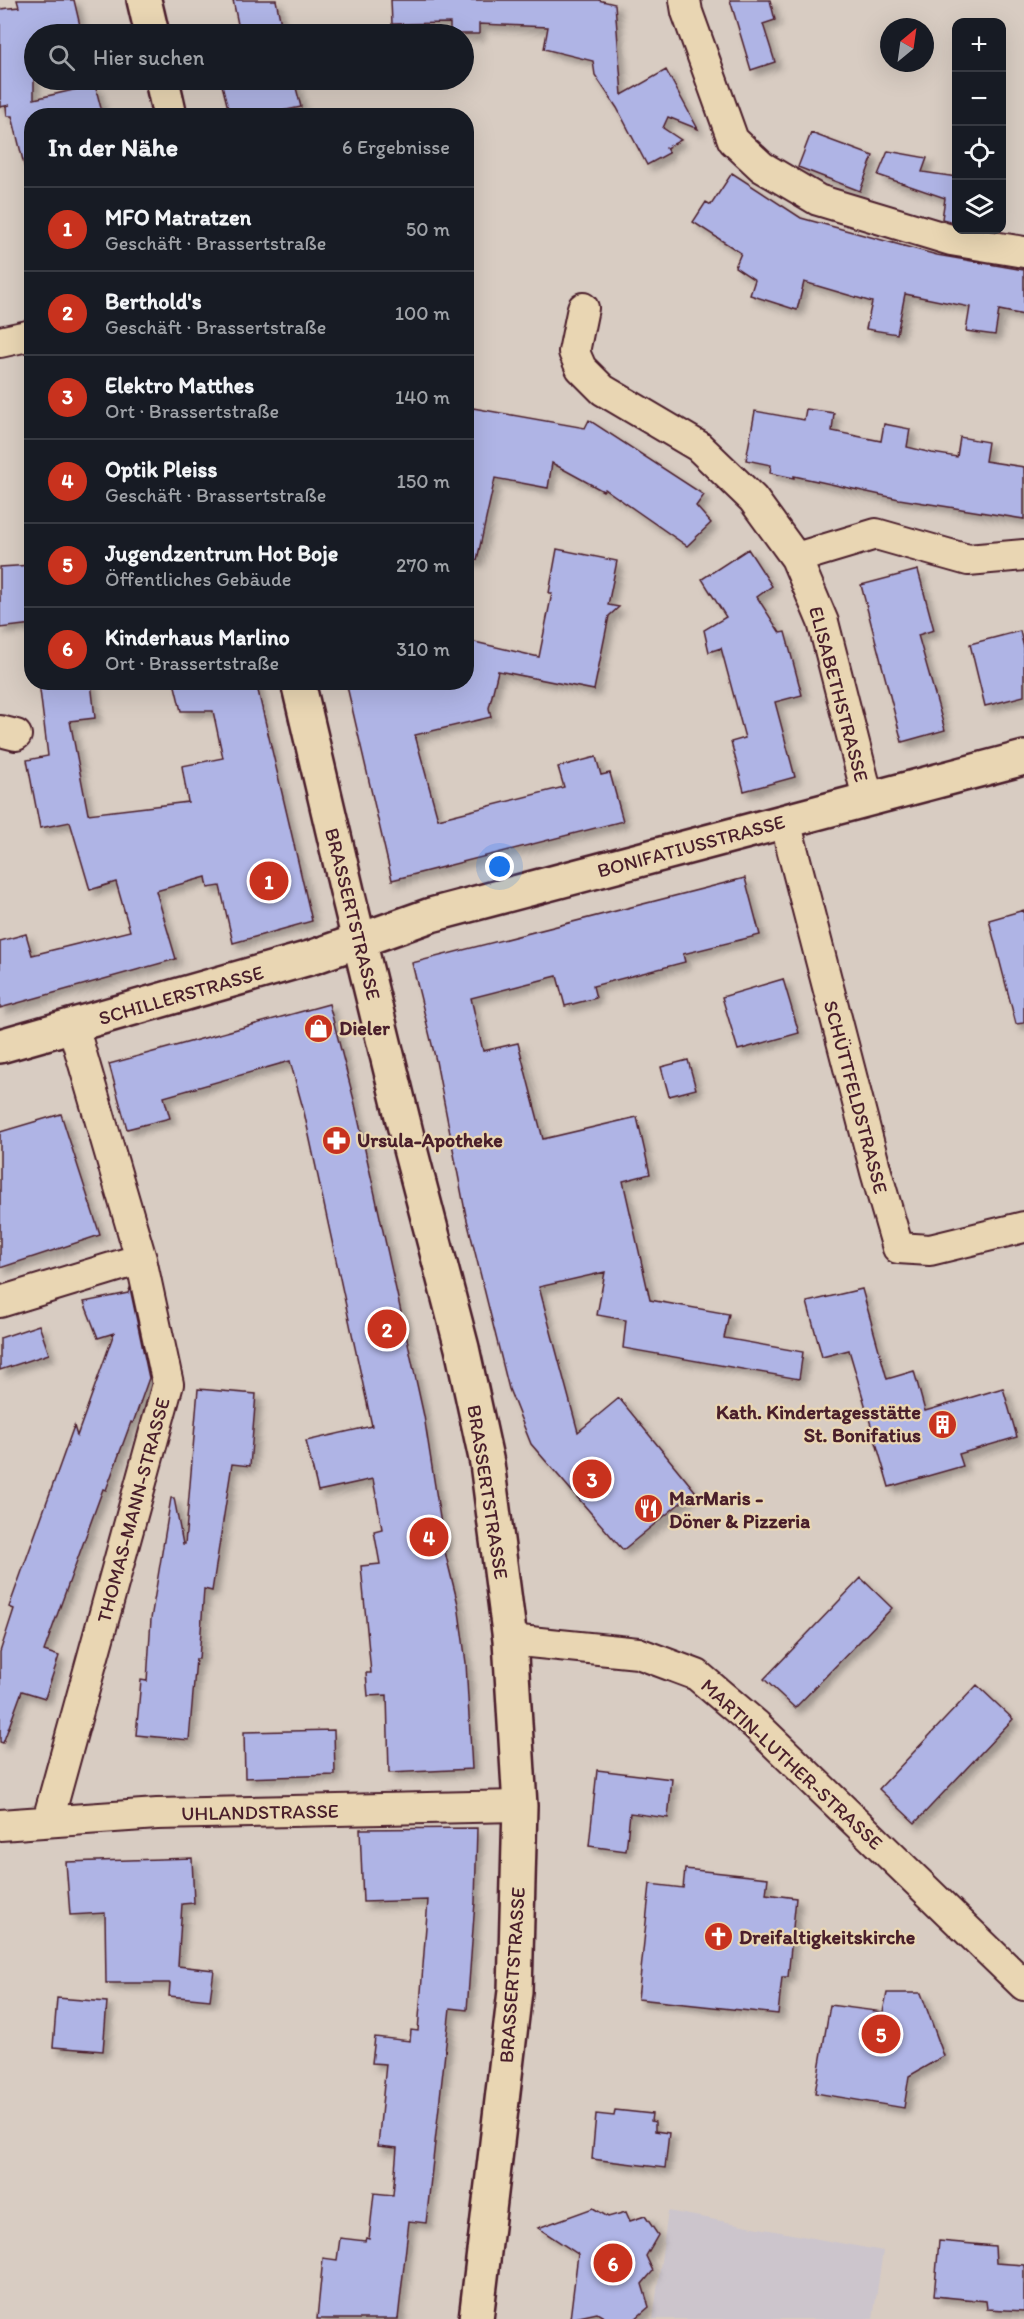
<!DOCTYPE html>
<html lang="de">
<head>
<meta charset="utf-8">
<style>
	:root { --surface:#171b24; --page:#20242c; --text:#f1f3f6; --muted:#9ea1a6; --line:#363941; --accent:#c8321e }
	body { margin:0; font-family:Itim,sans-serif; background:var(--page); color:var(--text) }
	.controls { position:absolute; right:18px; top:18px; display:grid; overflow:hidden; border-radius:12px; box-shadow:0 6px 24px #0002 }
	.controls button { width:54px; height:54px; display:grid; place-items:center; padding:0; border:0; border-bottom:2px solid var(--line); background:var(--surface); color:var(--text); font:30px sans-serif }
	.compass { position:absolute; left:880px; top:18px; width:54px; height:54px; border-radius:50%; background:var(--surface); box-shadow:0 6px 24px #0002; rotate:29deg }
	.you { position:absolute; left:500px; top:867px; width:21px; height:21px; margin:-15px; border:4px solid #fff; border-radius:50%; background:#1a73e8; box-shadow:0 0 0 9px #1a73e833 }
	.badge { display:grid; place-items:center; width:39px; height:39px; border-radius:50%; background:var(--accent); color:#fff; font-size:20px; font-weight:700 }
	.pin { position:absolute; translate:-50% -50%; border:3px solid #fff; box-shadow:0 2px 6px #0006 }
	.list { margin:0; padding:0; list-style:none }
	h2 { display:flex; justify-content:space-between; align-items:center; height:78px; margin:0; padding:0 24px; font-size:26px }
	h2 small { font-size:20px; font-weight:400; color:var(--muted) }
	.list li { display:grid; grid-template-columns:39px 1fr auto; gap:18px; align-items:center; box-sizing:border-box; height:84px; padding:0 24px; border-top:2px solid var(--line) }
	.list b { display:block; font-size:22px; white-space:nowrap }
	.list p { margin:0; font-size:20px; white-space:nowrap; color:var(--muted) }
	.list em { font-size:20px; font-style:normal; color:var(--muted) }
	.icon { flex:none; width:33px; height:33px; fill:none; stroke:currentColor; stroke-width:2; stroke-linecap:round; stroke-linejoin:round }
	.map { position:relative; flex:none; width:1024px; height:2319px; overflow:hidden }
	.search { position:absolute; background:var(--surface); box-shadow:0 6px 24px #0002; left:24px; top:24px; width:450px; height:66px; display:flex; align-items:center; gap:15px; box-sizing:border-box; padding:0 21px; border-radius:33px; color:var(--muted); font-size:22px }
	.panel { position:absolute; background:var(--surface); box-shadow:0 6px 24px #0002; left:24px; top:108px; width:450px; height:582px; border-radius:24px }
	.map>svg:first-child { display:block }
	.built { fill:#ccc5cc }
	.building { fill:#afb4e5; stroke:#4a1f2b; stroke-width:1.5; filter:url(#shadow) }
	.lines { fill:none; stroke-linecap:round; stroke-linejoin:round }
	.street-casing { stroke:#4a1f2b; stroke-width:34 }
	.secondary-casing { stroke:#4a1f2b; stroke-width:38 }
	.street { stroke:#e9d6b3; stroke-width:30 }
	.secondary { stroke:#e9d6b3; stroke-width:33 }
	.labels { text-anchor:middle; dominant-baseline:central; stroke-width:4.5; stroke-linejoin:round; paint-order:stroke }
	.street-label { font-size:20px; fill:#4a1f2b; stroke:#e9d6b3 }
	.poi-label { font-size:20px; font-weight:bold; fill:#4a1f2b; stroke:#e9d6b3; text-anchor:start }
</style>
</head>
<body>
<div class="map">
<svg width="1024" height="2319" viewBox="0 0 1024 2319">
	<defs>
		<filter id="shadow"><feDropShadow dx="5.5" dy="5.5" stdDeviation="3" flood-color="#0004"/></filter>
	</defs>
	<rect width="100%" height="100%" fill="#d8ccc2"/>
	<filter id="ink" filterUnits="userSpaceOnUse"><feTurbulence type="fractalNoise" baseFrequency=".0167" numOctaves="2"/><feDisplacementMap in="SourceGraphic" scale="12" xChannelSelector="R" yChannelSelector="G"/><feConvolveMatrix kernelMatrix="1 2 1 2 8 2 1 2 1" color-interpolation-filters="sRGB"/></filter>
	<g filter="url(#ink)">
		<!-- built -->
		<path class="built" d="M668 2211 883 2251 873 2319H653Z"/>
		<!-- building -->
		<path class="building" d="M17 0H74L82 34H34V99L95 85 103 116H32V168L25 169 12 116H7L6 106 10 105 0 107V9L19 7Z
			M233 0H276L283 34H240Z
			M391 0H598L615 4 622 95 666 70 698 129 668 117 663 128 681 140 666 148 669 153 647 165 617 108 595 75 593 61 544 49 548 27 479 24V34H450V23L392 24Z
			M730 0H770L775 20 763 24 775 62 751 70Z
			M250 80H294L301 107 258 116H230L222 85Z
			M811 133 873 156 860 191 798 167Z
			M888 151 927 158 922 172 957 177V223L942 219 945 198 878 175Z
			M732 173 801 218 937 255 1024 270V315L999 310 995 335 966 331 970 307 905 294 897 334 866 329 872 302 804 282 797 310 750 295 755 280 735 267 741 253 693 222 706 202 711 205Z
			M473 408 585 428 589 420 704 495 696 506 711 523 687 546 605 489 603 491 552 463 548 488 495 478 477 560 466 559V446Z
			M806 409 834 413 832 431 881 441 884 424 910 429 907 447 932 453 957 457 960 437 988 442 985 461 1024 467V519L899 499 794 476V478L770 473 771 465 746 460 755 411 804 420Z
			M557 549 617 561 608 605 619 607 609 616 594 690 498 671 489 708 491 717 415 735 438 819 564 787 558 767 596 757 601 775 610 773 623 821 392 880 346 682H466V640L539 657 552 593H549Z
			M748 549 772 586 757 597 780 633 785 632 802 695 775 702 795 777 744 791 731 742 745 738 721 648 709 652 704 630 726 617 702 579Z
			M32 565V624L0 628V567Z
			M918 570 934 630 918 635 945 730 902 742 861 585Z
			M1020 631 1024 648V696L985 706 970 644Z
			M39 682H91L95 718 70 721 88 814 188 802 182 766 223 758 213 711H181L174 682H256L312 921 233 943 220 886 208 888 206 877 156 891 176 959 0 1008V941L26 934 32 955 130 931 116 882 90 890 70 822 40 828 27 760 48 756Z
			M745 878 760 935 683 954 685 962 593 986 596 998 565 1006 557 976 471 998 483 1051 518 1043 543 1139 637 1117 650 1174 623 1181 650 1300 729 1314 724 1338 803 1352 799 1379 623 1348 626 1320 597 1315 605 1272 539 1287 578 1432 619 1398 695 1491 623 1550 531 1444 509 1389 466 1216 436 1061 412 963Z
			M1024 910V1023L1016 1024 989 920Z
			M783 979 799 1033 738 1050 722 997Z
			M329 1004 354 1100 424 1416 446 1556 458 1604 466 1663 472 1769 389 1773 387 1695 368 1696 366 1673H371L361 1566 380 1564 374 1531 382 1529 373 1479 318 1491 306 1441 372 1426 304 1112 290 1061 164 1097 170 1118 127 1129 109 1064Z
			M688 1060 696 1089 669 1096 661 1067Z
			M61 1114 100 1235 0 1268V1132Z
			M130 1288 149 1378 133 1423 131 1422 106 1490 103 1489 44 1651 59 1656 45 1698 22 1691 3 1743 0 1742V1652L14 1609 9 1607 74 1426 77 1436 114 1333 98 1338 84 1302 128 1293Z
			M862 1289 887 1379 914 1371 925 1411 1003 1388 1017 1437 959 1454 963 1466 889 1487 849 1350 822 1357 807 1302Z
			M39 1325 49 1354 0 1370V1338Z
			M198 1389 256 1394 250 1466 232 1464 212 1591 204 1589 199 1659H196L189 1740 136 1735 141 1680 147 1681 151 1619 171 1498H174L183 1544H185Z
			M861 1578 892 1608 795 1708 764 1679Z
			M977 1685 1013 1719 915 1823 879 1789Z
			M334 1730 335 1775 245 1778 244 1732Z
			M597 1770 672 1779 668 1818 630 1813 626 1851 589 1846Z
			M477 1828 475 1902 467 2010 450 2008 426 2223 409 2221 398 2319H317L323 2258 337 2260 340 2238 365 2241 366 2238 369 2239 374 2193 393 2195 397 2148 378 2146 386 2064 372 2063 375 2037 410 2041 411 2030 418 2031 428 1900 363 1902 360 1829Z
			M192 1858 194 1903 182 1904 178 1966 214 1970 210 2000 169 1996 170 1983H106L105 1913 70 1915 66 1862Z
			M685 1869 768 1878 766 1894 796 1898 788 1977H782L778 2014 638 1999 650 1884 683 1888Z
			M887 1993H921L944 2056 909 2076 904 2108 815 2093 830 2005 883 2012Z
			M57 1998 107 2002 103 2051 53 2047Z
			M615 2110 652 2114 651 2121 655 2122V2131L669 2133 665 2168 592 2159 596 2114 614 2116Z
			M593 2208 608 2217 626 2212 630 2221 645 2216 658 2235 646 2256 653 2271 642 2284 649 2307 635 2319H607L597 2313 570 2319 578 2254 538 2228Z
			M939 2241 995 2246 996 2263 1024 2265V2311L987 2309 986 2301 934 2296Z"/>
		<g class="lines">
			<defs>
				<path id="street" d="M685 0 687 12 733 140 762 167 818 200 951 240 1024 252
					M583 308 574 352 581 368 603 390 698 446 753 499 796 558 823 622 868 798
					M0 342 32 335
					M796 558 876 534 968 560 1024 555
					M0 731 16 735
					M785 821 876 1172 898 1248 930 1250 1024 1227
					M0 1302 141 1259
					M510 1640 638 1653 697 1675 756 1725 1024 1985
					M48 1820 168 1384 141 1259 73 1026
					M0 1825 157 1814 520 1806"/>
				<path id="secondary" d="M144 0 152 34
					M162 80 170 116
					M298 682 347 891 410 1149 462 1348 487 1463 510 1640 520 1806 515 1991 476 2319
					M0 1046 313 957 431 915 1024 758"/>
			</defs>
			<!-- street casing -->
			<use href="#street" class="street-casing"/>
			<!-- secondary casing -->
			<use href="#secondary" class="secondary-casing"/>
			<!-- street -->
			<use href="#street" class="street"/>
			<!-- secondary -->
			<use href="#secondary" class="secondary"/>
		</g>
	</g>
	<!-- icons -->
	<defs>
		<symbol id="shop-disc" viewBox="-11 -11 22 22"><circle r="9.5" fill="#c8321e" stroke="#e9d6b3"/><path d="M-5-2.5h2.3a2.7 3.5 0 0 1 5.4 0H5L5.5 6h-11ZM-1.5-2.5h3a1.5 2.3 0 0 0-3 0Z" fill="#fff"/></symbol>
		<symbol id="pharmacy-disc" viewBox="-11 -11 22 22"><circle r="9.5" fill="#c8321e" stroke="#e9d6b3"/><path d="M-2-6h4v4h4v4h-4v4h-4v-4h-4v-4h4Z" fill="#fff"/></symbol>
		<symbol id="building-disc" viewBox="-11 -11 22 22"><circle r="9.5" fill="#c8321e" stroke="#e9d6b3"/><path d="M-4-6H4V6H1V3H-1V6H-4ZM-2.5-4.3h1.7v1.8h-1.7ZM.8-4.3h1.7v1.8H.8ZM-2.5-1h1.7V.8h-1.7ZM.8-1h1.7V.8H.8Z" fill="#fff"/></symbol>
		<symbol id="restaurant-disc" viewBox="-11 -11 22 22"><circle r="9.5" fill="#c8321e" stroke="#e9d6b3"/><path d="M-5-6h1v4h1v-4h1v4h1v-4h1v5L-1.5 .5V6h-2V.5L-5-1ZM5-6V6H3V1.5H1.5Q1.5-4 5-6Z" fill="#fff"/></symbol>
		<symbol id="church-disc" viewBox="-11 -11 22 22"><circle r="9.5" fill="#c8321e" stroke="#e9d6b3"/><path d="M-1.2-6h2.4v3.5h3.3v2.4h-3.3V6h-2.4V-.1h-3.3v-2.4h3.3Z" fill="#fff"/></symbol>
	</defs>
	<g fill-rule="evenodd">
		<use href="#shop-disc" x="302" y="1012" width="33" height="33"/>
		<use href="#pharmacy-disc" x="320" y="1124" width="33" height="33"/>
		<use href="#building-disc" x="926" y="1408" width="33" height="33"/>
		<use href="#restaurant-disc" x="632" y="1492" width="33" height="33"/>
		<use href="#church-disc" x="702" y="1920" width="33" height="33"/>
	</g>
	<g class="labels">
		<!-- street labels -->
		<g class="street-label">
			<text transform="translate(839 694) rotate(75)">ELISABETHSTRASSE</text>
			<text transform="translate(691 846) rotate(-15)">BONIFATIUSSTRASSE</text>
			<text transform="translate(353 914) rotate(76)">BRASSERTSTRASSE</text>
			<text transform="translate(181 995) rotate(-16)">SCHILLERSTRASSE</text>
			<text transform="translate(856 1097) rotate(75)">SCHÜTTFELDSTRASSE</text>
			<text transform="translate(488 1492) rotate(81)">BRASSERTSTRASSE</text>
			<text transform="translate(133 1510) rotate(-75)">THOMAS-MANN-STRASSE</text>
			<text transform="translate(792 1764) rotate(43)">MARTIN-LUTHER-STRASSE</text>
			<text transform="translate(260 1812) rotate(-1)">UHLANDSTRASSE</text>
			<text transform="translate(512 1975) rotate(-86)">BRASSERTSTRASSE</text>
		</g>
		<!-- poi labels -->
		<g class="poi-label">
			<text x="339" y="1028">Dieler</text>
			<text x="357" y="1140">Ursula-Apotheke</text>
			<text x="921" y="1412" text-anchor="end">Kath. Kindertagesstätte<tspan x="921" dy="23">St. Bonifatius</tspan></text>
			<text x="669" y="1498">MarMaris -<tspan x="669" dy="23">Döner &amp; Pizzeria</tspan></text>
			<text x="739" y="1937">Dreifaltigkeitskirche</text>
		</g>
	</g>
</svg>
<div class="controls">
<button>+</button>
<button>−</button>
<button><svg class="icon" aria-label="locate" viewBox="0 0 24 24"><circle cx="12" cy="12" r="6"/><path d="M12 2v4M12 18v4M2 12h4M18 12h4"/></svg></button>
<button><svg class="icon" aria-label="layers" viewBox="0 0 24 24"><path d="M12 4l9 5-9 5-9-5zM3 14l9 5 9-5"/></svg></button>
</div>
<svg class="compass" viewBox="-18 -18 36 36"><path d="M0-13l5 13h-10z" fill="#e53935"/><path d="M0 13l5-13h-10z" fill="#9ea1a6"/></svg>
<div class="you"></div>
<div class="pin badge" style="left:269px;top:881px">1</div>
<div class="pin badge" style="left:387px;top:1329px">2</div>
<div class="pin badge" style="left:592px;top:1479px">3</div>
<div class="pin badge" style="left:429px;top:1537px">4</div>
<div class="pin badge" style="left:881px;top:2034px">5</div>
<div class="pin badge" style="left:613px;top:2263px">6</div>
<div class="search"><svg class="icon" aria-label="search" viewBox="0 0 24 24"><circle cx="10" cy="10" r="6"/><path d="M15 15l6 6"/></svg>Hier suchen</div>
<section class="panel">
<h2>In der Nähe<small>6 Ergebnisse</small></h2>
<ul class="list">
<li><span class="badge">1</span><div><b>MFO Matratzen</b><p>Geschäft · Brassertstraße</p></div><em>50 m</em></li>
<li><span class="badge">2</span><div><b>Berthold's</b><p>Geschäft · Brassertstraße</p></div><em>100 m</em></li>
<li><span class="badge">3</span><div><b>Elektro Matthes</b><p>Ort · Brassertstraße</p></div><em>140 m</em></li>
<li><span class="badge">4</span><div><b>Optik Pleiss</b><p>Geschäft · Brassertstraße</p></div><em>150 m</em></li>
<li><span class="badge">5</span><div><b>Jugendzentrum Hot Boje</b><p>Öffentliches Gebäude</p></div><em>270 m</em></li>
<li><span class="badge">6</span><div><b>Kinderhaus Marlino</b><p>Ort · Brassertstraße</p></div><em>310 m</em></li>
</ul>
</section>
</div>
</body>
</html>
